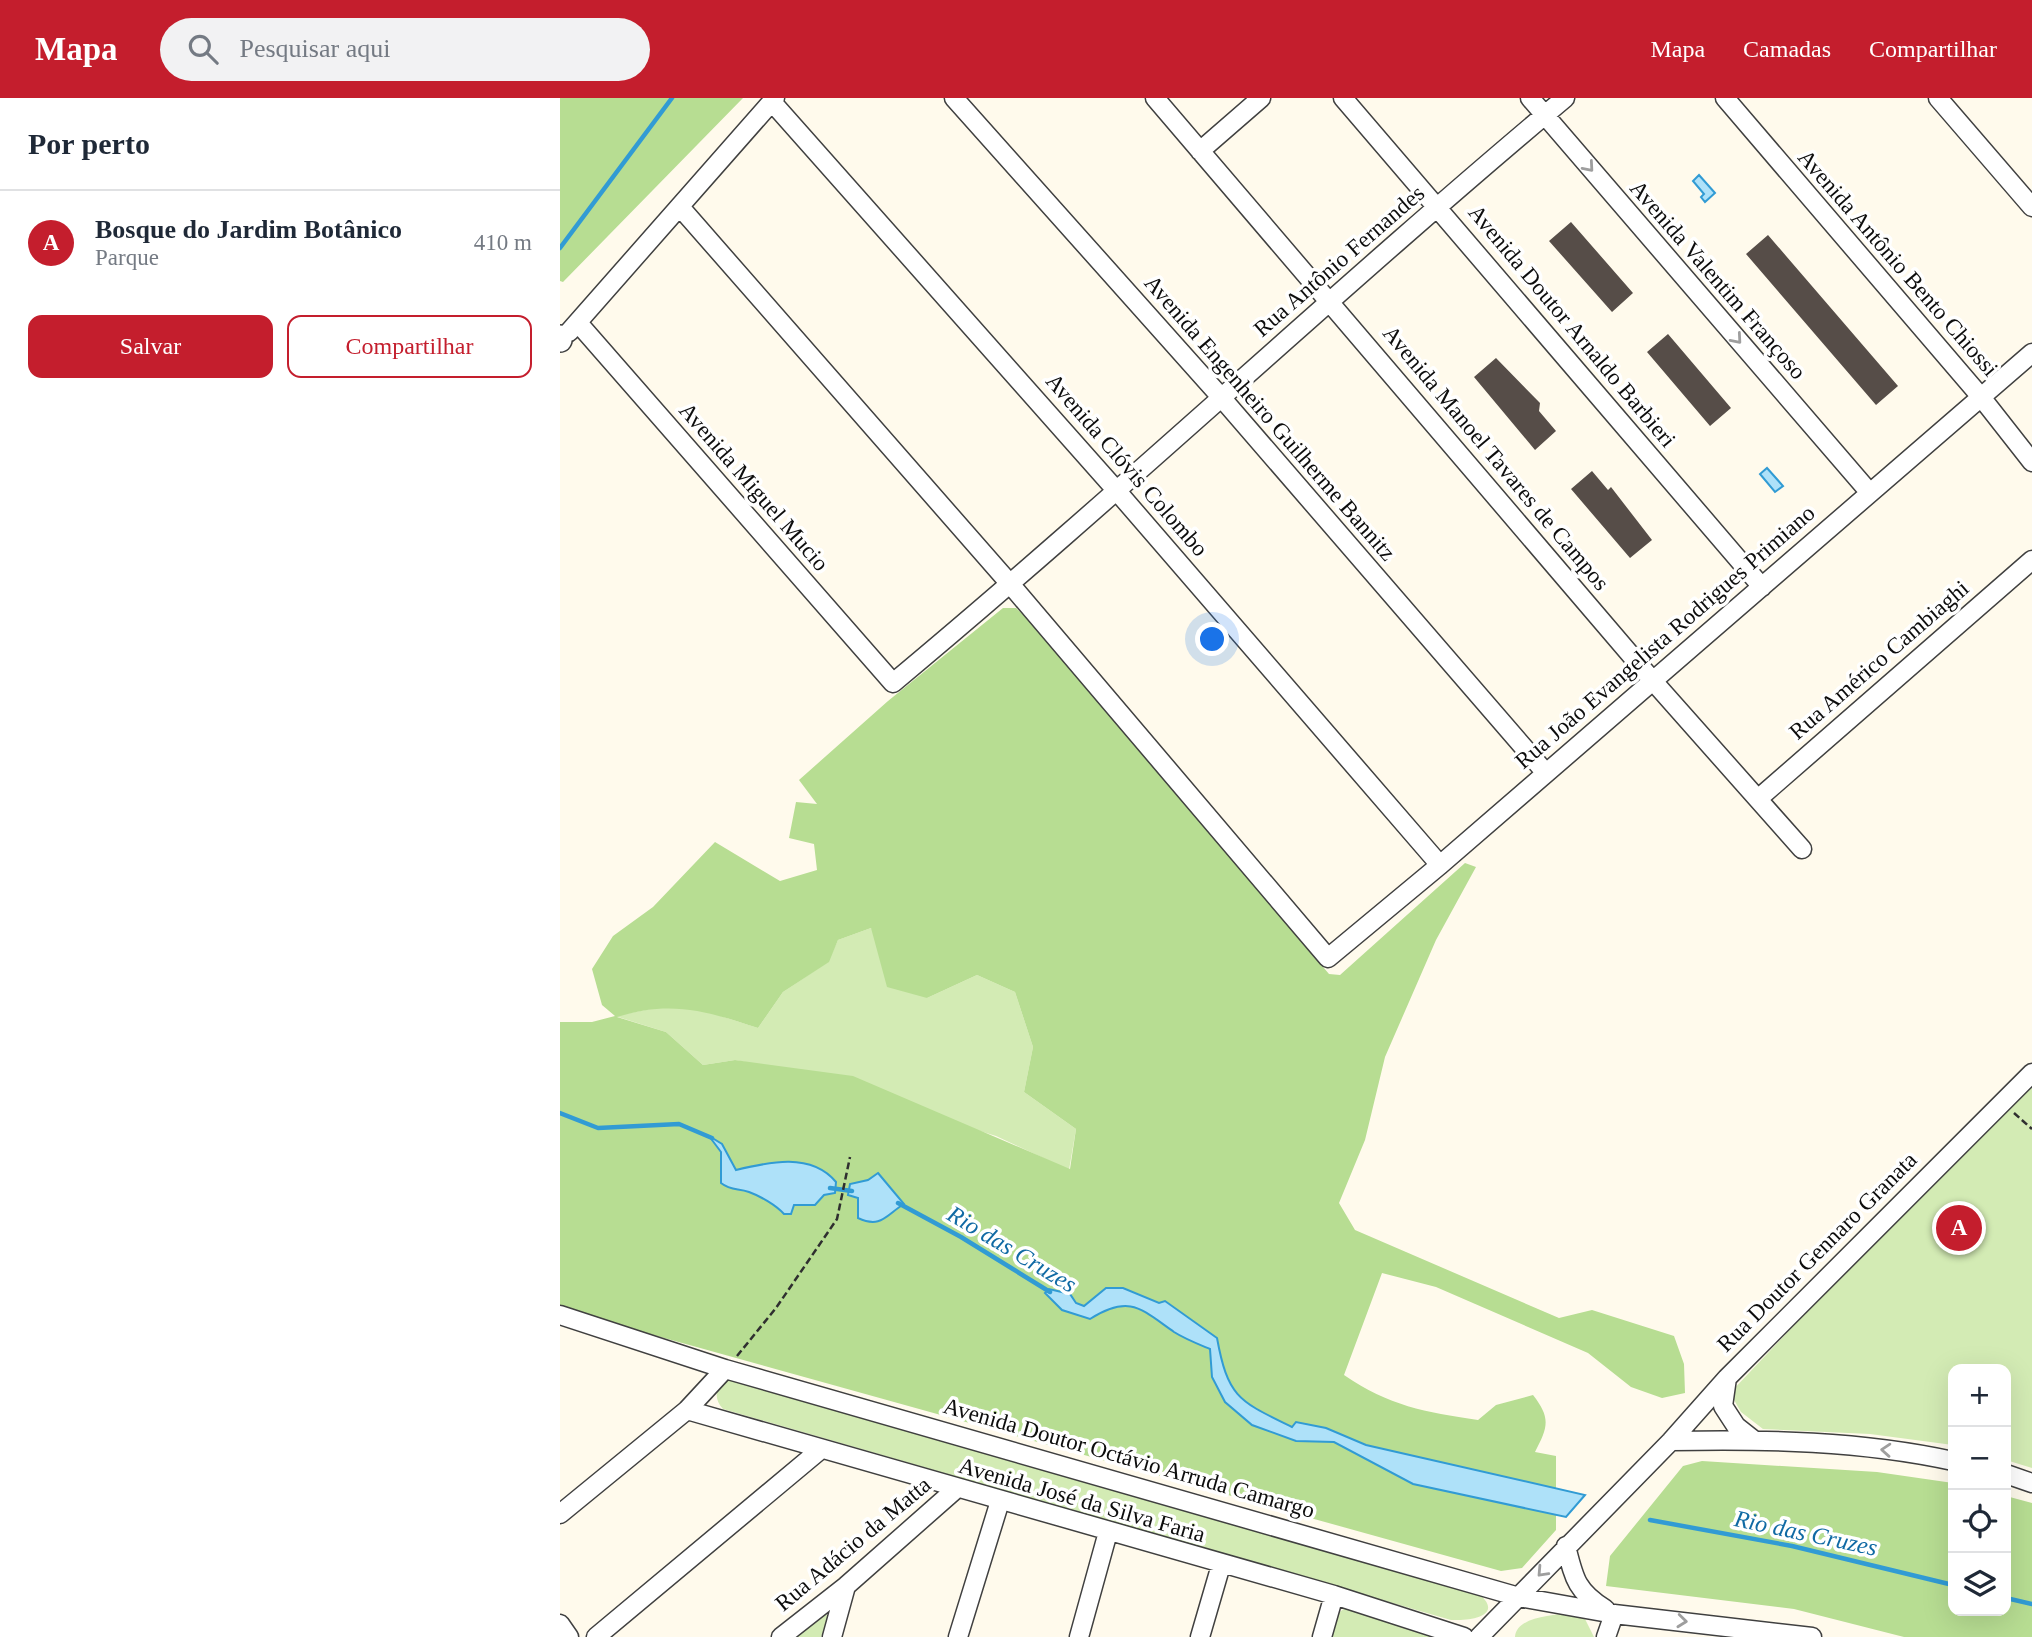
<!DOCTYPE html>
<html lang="pt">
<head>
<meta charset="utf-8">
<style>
	:root { --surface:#fff; --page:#f2f2f3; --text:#1f2937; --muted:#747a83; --line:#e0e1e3; --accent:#c41e2d }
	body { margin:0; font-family:"Times New Roman",serif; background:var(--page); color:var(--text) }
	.controls { position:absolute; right:21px; bottom:21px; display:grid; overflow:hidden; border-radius:14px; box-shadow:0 7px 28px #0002 }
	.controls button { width:63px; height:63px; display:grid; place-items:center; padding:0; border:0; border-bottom:2px solid var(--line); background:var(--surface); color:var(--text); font:35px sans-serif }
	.you { position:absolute; left:653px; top:542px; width:24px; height:24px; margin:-18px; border:5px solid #fff; border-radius:50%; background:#1a73e8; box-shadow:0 0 0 10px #1a73e833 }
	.badge { display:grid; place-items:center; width:46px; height:46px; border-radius:50%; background:var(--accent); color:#fff; font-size:23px; font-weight:700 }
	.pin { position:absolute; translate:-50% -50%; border:4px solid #fff; box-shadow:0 2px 7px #0006 }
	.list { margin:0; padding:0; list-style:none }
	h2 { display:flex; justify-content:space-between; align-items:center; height:91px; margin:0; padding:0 28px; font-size:30px }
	h2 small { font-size:23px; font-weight:400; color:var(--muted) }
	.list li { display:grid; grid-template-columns:46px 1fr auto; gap:21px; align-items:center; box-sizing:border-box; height:105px; padding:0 28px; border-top:2px solid var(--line) }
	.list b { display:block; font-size:26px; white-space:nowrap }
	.list p { margin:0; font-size:23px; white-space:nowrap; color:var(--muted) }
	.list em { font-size:23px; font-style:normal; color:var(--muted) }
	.actions { display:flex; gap:14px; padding:21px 28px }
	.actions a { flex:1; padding:16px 0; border:2px solid var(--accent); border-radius:14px; text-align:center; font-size:24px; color:var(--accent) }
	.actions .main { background:var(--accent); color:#fff }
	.icon { flex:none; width:38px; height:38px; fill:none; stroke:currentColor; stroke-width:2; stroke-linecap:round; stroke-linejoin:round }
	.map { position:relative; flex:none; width:1472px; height:1539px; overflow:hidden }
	header { display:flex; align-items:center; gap:42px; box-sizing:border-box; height:98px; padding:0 35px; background:var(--accent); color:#fff }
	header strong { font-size:33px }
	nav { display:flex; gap:38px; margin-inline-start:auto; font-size:24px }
	.search { width:490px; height:63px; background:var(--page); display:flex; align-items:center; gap:18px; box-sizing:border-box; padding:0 24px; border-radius:38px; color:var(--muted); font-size:26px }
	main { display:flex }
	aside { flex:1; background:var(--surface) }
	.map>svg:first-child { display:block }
	.green { fill:#d3ebb4 }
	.forest { fill:#b7dd92; fill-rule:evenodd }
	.water { fill:#aee1f9; stroke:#319bd4; stroke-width:2 }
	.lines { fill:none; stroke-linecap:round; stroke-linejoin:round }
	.stream { stroke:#319bd4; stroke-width:4.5 }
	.building { fill:#564d48 }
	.minor-casing { stroke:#404040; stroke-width:21 }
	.tertiary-casing { stroke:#404040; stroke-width:26 }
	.path { stroke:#2f2f2f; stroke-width:2.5; stroke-dasharray:7 3.5; stroke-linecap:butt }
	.minor { stroke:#fff; stroke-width:18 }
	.tertiary { stroke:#fff; stroke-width:23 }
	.oneway { stroke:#9e9e9e }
	.labels { text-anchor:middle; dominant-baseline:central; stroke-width:7; stroke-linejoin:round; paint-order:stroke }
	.street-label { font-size:23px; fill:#0d0d0d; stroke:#fff }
	.water-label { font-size:24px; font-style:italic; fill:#106aa4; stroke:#fff }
</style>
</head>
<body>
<header>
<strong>Mapa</strong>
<div class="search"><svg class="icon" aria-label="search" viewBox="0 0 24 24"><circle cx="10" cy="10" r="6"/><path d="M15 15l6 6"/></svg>Pesquisar aqui</div>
<nav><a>Mapa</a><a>Camadas</a><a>Compartilhar</a></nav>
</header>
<main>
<aside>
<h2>Por perto<small></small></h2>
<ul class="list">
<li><span class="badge">A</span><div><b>Bosque do Jardim Botânico</b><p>Parque</p></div><em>410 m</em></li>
</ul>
<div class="actions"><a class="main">Salvar</a><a>Compartilhar</a></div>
</aside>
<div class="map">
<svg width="1472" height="1539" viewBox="0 0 1472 1539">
	<rect width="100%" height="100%" fill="#fffaec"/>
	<!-- green -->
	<path class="green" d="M311 830 367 900 417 877 455 894 473 949 464 994 516 1031 509 1072 436 1038 217 970 175 962 143 967 106 934 55 918 105 908 139 911 198 930 223 894 268 864 278 842Z
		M1472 976V1370L1446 1362V1271H1393V1347L1310 1336 1203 1331 1181 1314 1170 1295Z
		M174 1280 918 1495C946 1518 909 1523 891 1522L163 1311C151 1298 157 1283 174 1280Z
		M785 1510 874 1534 878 1539H770L777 1516Z
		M264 1513 269 1520 261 1539H230Z
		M1009 1515 1024 1519 1034 1539H955C956 1519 993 1517 1009 1515Z"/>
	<!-- forest -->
	<path class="forest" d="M0 0H183L3 184 0 183Z
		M443 510H456L470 523 769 876 780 877 905 765 916 769 876 842 825 959 805 1042 779 1105 795 1132 999 1220 1032 1212 1114 1238 1124 1266 1125 1295 1102 1300 1071 1289 1028 1255 876 1189 822 1175 784 1277C829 1308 865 1314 918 1322L936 1307 973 1297C991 1320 988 1329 975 1354L996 1358V1432L962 1470 941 1473 0 1211V924H32L55 918 42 907 32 871 53 838 93 809 155 744 220 783 257 772 254 746 229 740 236 704 257 706 239 682 328 603ZM311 830 327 889 367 900 417 877 455 894 473 949 464 994 516 1031 510 1071 293 978 175 962 143 967 106 934 57 919C111 902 146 913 198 930L223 894 269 864 278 842Z
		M1142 1363 1317 1374 1393 1385V1513H1446V1398L1472 1405V1539H1344L1234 1511 1046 1488 1050 1458 1123 1368Z"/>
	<!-- water -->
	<path class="water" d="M1139 77 1155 95 1145 104 1141 99 1144 96 1133 83Z
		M1207 370 1223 388 1215 394 1200 376Z
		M149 1038 162 1046 176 1072C209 1064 251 1054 276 1084L275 1095 264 1097 255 1107H234L231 1116H224C216 1107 200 1098 189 1094 178 1090 171 1093 161 1085V1054Z
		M318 1075 344 1106C326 1117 321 1131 298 1120V1100L288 1097 290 1086 308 1082Z
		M546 1190H563L599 1205 605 1203 657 1240C668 1300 679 1303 732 1329L736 1324 766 1330 806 1347 1025 1397 1006 1419 853 1386 774 1344 736 1343 692 1327 665 1304 652 1279 650 1251C638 1246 625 1241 614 1234 581 1211 570 1196 530 1221L502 1212 485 1195 489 1191 510 1196 516 1205 524 1208Z"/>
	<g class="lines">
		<!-- stream -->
		<path class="stream" d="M0 150 112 0
			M0 1015 38 1030 119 1026 152 1040
			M270 1090 292 1093
			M338 1105 401 1139 490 1194
			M1090 1422 1232 1448 1393 1487
			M1446 1500 1472 1506"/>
	</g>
	<!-- building -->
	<path class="building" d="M1011 124 1073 195 1052 214 989 143Z
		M1208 137 1338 288 1316 307 1186 156Z
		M1108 236 1171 310 1150 328 1087 254Z
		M936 260 980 305 979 313 996 333 975 352 914 279Z
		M1032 373 1048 392 1051 389 1092 442 1070 460 1011 391Z"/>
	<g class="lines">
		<defs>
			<path id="minor" d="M394 0 660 298 985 674
				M595 0 1093 583 1242 751
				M783 0 1202 489
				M970 0 1310 395
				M1165 0 1421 299 1472 364
				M1378 0 1472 109
				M212 4 556 392 880 767
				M640 53 701 0
				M120 109 451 487 768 860 880 767 1472 255
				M19 226 333 585C561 395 777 191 1005 0
				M9 234 215 0
				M1199 700 1472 462
				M0 1217 165 1271 959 1499 1054 1516 1252 1539
				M1167 1280 1163 1308 1176 1328 1195 1343
				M127 1312 774 1497 904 1539
				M1111 1343C1204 1341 1302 1343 1393 1363
				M1446 1376 1472 1385
				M0 1416 127 1312 165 1271
				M1006 1448C1014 1480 1016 1493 1045 1511
				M0 1526 9 1539
				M36 1539 260 1352
				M221 1539 286 1488 396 1391
				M272 1539 286 1488
				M398 1539 440 1403
				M519 1539 548 1434
				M640 1539 661 1467
				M762 1539 774 1497
				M919 1539 1111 1343 1167 1280 1472 975
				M1046 1539 1054 1516"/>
			<path id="tertiary" d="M0 239V242"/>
		</defs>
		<!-- minor casing -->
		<use href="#minor" class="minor-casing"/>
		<!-- tertiary casing -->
		<use href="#tertiary" class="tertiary-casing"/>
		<!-- path -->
		<path class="path" d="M1454 1015 1472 1031
			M177 1258 216 1210 277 1121 290 1059"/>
		<!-- minor -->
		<use href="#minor" class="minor"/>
		<!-- tertiary -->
		<use href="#tertiary" class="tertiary"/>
	</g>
	<!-- one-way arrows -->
	<defs><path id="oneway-chevron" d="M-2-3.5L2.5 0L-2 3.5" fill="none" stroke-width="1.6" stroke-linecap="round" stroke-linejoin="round" transform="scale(1.75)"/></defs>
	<g class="oneway">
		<use href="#oneway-chevron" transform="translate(1029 69) rotate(49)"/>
		<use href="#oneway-chevron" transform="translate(1177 241) rotate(49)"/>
		<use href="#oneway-chevron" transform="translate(1326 1352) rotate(-176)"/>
		<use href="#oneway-chevron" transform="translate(982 1474) rotate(133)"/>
		<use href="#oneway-chevron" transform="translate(1122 1523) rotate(6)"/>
	</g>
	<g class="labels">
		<!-- street labels -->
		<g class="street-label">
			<text transform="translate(779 163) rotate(-41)">Rua Antônio Fernandes</text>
			<text transform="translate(1338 165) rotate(49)">Avenida Antônio Bento Chiossi</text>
			<text transform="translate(1158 182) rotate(49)">Avenida Valentim Françoso</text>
			<text transform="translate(1012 228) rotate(50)">Avenida Doutor Arnaldo Barbieri</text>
			<text transform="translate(710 320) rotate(49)">Avenida Engenheiro Guilherme Bannitz</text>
			<text transform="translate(936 360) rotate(50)">Avenida Manoel Tavares de Campos</text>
			<text transform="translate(567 367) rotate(49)">Avenida Clóvis Colombo</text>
			<text transform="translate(194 389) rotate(49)">Avenida Miguel Mucio</text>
			<text transform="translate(1105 539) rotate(-41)">Rua João Evangelista Rodrigues Primiano</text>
			<text transform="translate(1319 562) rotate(-41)">Rua Américo Cambiaghi</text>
			<text transform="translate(1257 1154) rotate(-45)">Rua Doutor Gennaro Granata</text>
			<text transform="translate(569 1360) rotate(16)">Avenida Doutor Octávio Arruda Camargo</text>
			<text transform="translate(522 1402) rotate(16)">Avenida José da Silva Faria</text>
			<text transform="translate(293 1446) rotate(-40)">Rua Adácio da Matta</text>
		</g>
		<!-- water labels -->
		<g class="water-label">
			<text transform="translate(452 1151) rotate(31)">Rio das Cruzes</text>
			<text transform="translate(1246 1435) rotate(12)">Rio das Cruzes</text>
		</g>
	</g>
</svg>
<div class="controls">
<button>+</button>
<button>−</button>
<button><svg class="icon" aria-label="locate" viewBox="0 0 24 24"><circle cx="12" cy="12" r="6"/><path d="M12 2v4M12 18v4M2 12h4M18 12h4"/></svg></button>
<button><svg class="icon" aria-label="layers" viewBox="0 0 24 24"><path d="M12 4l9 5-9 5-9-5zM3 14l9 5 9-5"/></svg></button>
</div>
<div class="you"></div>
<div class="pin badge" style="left:1399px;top:1130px">A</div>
</div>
</main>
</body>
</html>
